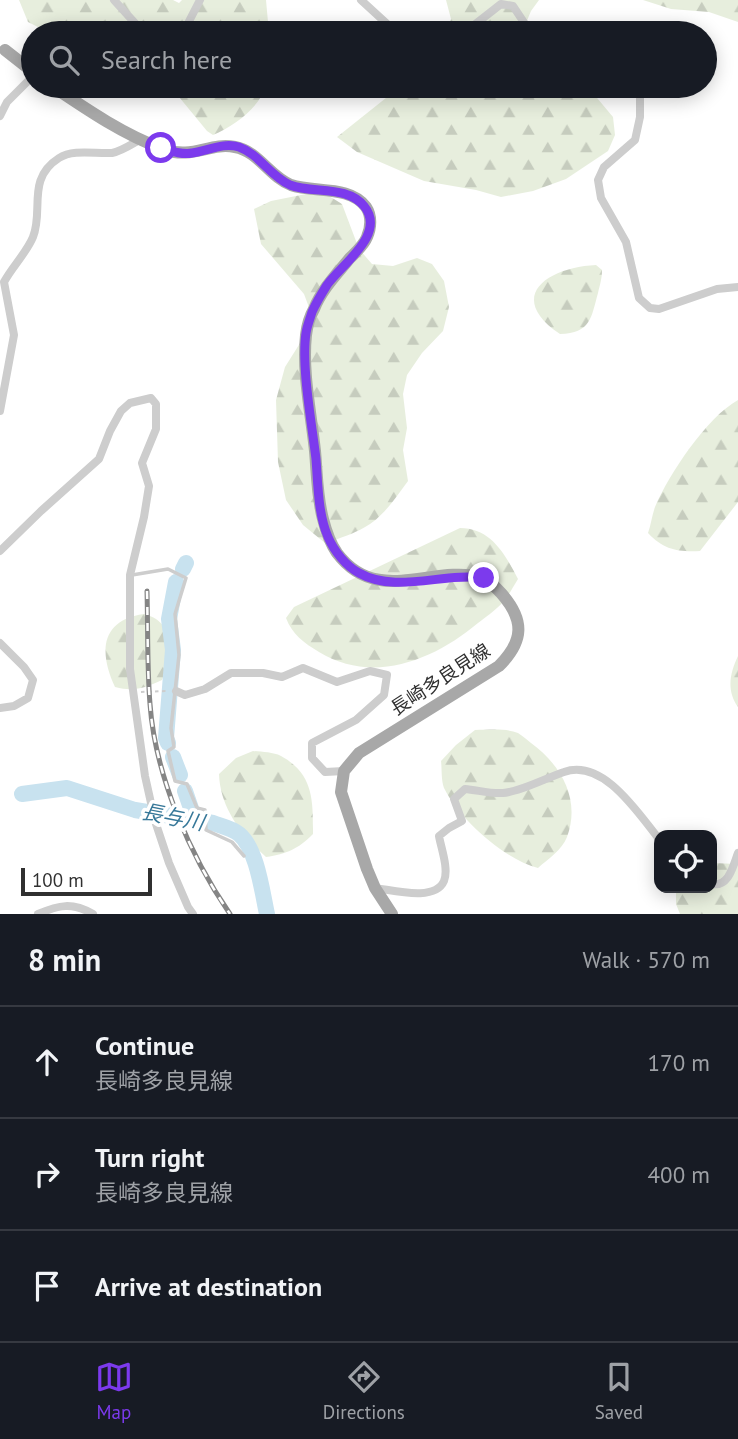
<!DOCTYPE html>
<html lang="en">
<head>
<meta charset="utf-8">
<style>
	:root { --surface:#171b24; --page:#242831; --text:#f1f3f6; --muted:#9ea1a6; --line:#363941; --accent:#7c3aed }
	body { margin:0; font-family:"PT Sans","Noto Sans JP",sans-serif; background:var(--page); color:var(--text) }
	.controls { position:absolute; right:21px; bottom:21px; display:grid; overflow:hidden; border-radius:14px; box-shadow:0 4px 18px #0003 }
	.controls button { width:63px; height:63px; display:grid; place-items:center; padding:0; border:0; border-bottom:2px solid var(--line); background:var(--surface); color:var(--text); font:35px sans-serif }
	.scale { position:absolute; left:21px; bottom:18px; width:131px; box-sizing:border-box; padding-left:7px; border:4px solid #303030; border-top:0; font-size:19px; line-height:24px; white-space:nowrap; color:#303030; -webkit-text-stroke:5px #fff; paint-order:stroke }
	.stop { position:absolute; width:21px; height:21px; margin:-16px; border:5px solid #7c3aed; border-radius:50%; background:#fff }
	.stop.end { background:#7c3aed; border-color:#fff; box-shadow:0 2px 7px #0008 }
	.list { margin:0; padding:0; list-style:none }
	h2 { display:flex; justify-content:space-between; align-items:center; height:91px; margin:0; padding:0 28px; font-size:30px }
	h2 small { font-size:23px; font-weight:400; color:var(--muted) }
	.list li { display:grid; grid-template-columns:46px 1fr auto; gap:21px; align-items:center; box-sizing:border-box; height:112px; padding:0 28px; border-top:2px solid var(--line) }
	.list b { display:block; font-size:26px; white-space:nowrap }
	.list p { margin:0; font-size:23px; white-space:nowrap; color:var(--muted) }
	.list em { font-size:23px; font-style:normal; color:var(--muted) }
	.icon { flex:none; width:38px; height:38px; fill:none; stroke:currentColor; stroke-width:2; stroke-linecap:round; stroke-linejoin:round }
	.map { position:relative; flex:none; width:738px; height:914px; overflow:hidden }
	.search { position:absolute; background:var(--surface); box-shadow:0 4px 18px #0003; left:21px; right:21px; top:21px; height:77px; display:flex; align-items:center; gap:18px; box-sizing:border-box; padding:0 24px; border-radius:38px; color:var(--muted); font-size:26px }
	.sheet { height:427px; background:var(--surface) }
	nav { display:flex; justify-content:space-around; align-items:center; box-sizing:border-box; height:98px; border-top:2px solid var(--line); background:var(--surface); font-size:19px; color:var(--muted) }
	nav a { display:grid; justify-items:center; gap:4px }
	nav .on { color:var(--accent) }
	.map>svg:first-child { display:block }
	.forest { fill:url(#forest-firs) }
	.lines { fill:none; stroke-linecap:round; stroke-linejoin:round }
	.river { stroke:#c8e2ef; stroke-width:16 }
	.path { stroke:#cdcdcd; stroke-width:2; stroke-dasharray:3.5 3.5; stroke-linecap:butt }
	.lane { stroke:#cdcdcd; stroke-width:3.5 }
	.street { stroke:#cdcdcd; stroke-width:8 }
	.primary { stroke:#a8a8a8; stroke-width:12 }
	.rail-casing { stroke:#858585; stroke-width:5 }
	.rail { stroke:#fff; stroke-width:2.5; stroke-dasharray:8; stroke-linecap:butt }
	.route { stroke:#7c3aed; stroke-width:9 }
	.labels { text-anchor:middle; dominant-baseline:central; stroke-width:7; stroke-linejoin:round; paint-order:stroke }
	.street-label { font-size:19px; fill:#303030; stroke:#fff }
	.water-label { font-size:21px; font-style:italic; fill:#377899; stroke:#fff }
</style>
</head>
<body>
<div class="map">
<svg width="738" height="914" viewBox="0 0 738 914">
	<defs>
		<pattern id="forest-firs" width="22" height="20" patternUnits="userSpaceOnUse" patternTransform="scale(1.75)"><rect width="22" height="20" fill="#e7eedd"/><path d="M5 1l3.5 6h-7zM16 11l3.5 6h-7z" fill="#c6ccbe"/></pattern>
	</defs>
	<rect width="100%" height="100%" fill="#fff"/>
	<!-- forest -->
	<path class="forest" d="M19 0H173L179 3 182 0H266L269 33H50L28 22Z
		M446 0H539L531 11 526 23 537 33H444L451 19Z
		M643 0H738V22L709 12 671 9Z
		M170 86H266C259 108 234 126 213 135L207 131Z
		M401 86H587L613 117 615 135 608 151 566 179 533 191 501 197 476 190 424 181 357 152 337 137Z
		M321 191 342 204 359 249 372 264 393 266 417 258 432 264 444 281 449 307 443 331 422 353 407 375 403 394 407 428 403 450 408 481C379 521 373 528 325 543L303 525 286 500 278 462 276 400 285 367 302 340 310 310 304 294 261 244 254 209 271 201Z
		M596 265 602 270C602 279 600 284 598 293 591 318 591 333 560 334 504 296 549 267 596 265Z
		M738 400V502L700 551C678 552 664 550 648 533 651 525 652 515 655 507 669 474 707 417 738 400Z
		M460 528C491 528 505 554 518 579 513 587 509 595 503 602 496 610 486 617 478 623 434 660 373 685 319 652 304 643 292 634 286 618L294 607Z
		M144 614C176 622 173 655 162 680 145 688 134 692 115 687 99 653 100 620 144 614Z
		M738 656V707C726 690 730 673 738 656Z
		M475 730C488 730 506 728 518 733 523 736 527 740 531 743 561 765 581 799 567 837 562 850 548 859 538 868 504 859 459 819 444 788 441 780 442 769 441 761L456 745Z
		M253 751C262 752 273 752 281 756 314 774 313 801 313 834 298 849 287 854 266 857 241 835 220 807 219 774L236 758Z
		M712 863 738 864V914H680L676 904V888H712Z"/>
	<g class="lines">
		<!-- river -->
		<path class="river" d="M183 569 186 563
			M168 743 166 738 173 650 169 619 176 582
			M173 757 180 775
			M185 791 195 820
			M22 794 67 788 135 810 213 823C221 826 232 828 239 834 257 849 262 891 267 914"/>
		<!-- path -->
		<path class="path" d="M141 692 167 691"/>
		<!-- lane -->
		<path class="lane" d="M132 575 168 569 186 578 175 614 179 655 171 728 174 747 168 751 175 781 187 784 197 808 205 810 206 830 232 842 244 856"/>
		<!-- street -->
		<path class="street" d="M114 0 144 33
			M361 0 397 33
			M183 33 200 0
			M464 33 501 4 513 6 531 33
			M635 86 640 91V117L635 140 604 167 598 180 601 198 626 242 639 298 650 308 659 309 717 289 738 287
			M0 116 7 102 33 76
			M0 411 14 335 4 282C12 267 27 252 33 237 44 210 26 179 59 158 73 149 95 154 112 153 122 151 132 144 141 139
			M0 551 41 511 99 459 110 431 121 411 130 403 151 398 156 404V429L142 463 149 486 144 517 130 575V669L145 776 155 821 169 863 188 907 193 914
			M0 643 24 667 33 680 28 698 14 706 0 708
			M176 691 185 695 205 689 231 673H263L282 677 303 668 337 682 370 671 387 675 384 695 356 720 312 743V758L325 772 344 771
			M712 884C729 887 733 866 738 853
			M375 888C393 890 435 902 444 881 449 869 441 848 439 836L449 828 462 821 454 799 465 789C477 790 491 794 503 793 520 792 546 778 564 772 603 758 638 813 659 839
			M38 914C59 905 72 902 93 914"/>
		<!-- primary -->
		<path class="primary" d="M5 50 33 72
			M52 86C86 109 124 135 163 149 193 160 209 142 235 147 258 151 270 177 291 185 314 193 350 185 366 207 372 216 371 228 367 237 364 245 356 252 350 258 337 274 322 289 314 309 310 316 307 327 306 335 302 372 311 413 315 451 317 473 317 497 323 519 326 531 330 543 337 553 377 606 430 565 481 577 490 580 495 587 501 593 525 620 524 641 499 666L359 753 344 771 341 792 367 869 375 888 392 914"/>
		<defs>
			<path id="rail" d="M147 591C148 629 147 667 150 704 155 775 190 856 230 914"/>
		</defs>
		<!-- rail casing -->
		<use href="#rail" class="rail-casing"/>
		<!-- rail -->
		<use href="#rail" class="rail"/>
	</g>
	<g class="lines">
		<!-- route -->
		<path class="route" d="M161 148C171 151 182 155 192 153 208 151 223 142 239 147 259 154 270 176 290 185 313 194 347 185 364 206 387 234 342 264 327 285 322 293 316 303 312 312 310 319 307 326 306 333 301 366 312 425 316 459 318 485 318 514 328 537 334 551 346 566 359 573 396 594 444 572 484 578"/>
	</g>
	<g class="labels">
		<!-- street labels -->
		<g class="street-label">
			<text transform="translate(440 679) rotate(-33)">長崎多良見線</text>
		</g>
		<!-- water labels -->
		<g class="water-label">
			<text transform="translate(173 817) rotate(11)">長与川</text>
		</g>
	</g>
</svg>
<div class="controls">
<button><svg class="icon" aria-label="locate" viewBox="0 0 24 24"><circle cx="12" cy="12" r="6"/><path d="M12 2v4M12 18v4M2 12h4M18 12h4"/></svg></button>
</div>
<div class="scale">100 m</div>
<div class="stop" style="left:161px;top:148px"></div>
<div class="stop end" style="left:484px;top:578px"></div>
<div class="search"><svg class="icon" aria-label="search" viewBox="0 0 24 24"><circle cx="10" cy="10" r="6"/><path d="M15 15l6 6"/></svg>Search here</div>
</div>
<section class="sheet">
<h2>8 min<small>Walk · 570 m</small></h2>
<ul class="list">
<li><svg class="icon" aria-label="ahead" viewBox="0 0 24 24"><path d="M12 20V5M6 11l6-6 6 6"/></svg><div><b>Continue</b><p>長崎多良見線</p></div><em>170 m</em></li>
<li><svg class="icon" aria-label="right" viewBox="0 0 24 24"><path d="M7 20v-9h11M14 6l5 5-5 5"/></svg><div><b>Turn right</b><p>長崎多良見線</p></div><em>400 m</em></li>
<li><svg class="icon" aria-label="arrive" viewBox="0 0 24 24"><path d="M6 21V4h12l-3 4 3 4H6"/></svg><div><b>Arrive at destination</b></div></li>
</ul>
</section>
<nav>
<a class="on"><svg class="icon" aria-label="map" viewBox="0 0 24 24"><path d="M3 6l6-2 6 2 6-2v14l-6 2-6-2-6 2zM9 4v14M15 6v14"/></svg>Map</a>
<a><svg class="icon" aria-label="directions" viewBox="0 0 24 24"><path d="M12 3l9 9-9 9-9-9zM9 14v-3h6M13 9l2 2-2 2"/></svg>Directions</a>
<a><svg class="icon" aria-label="saved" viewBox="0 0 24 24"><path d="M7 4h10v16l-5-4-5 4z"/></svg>Saved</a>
</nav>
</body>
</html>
